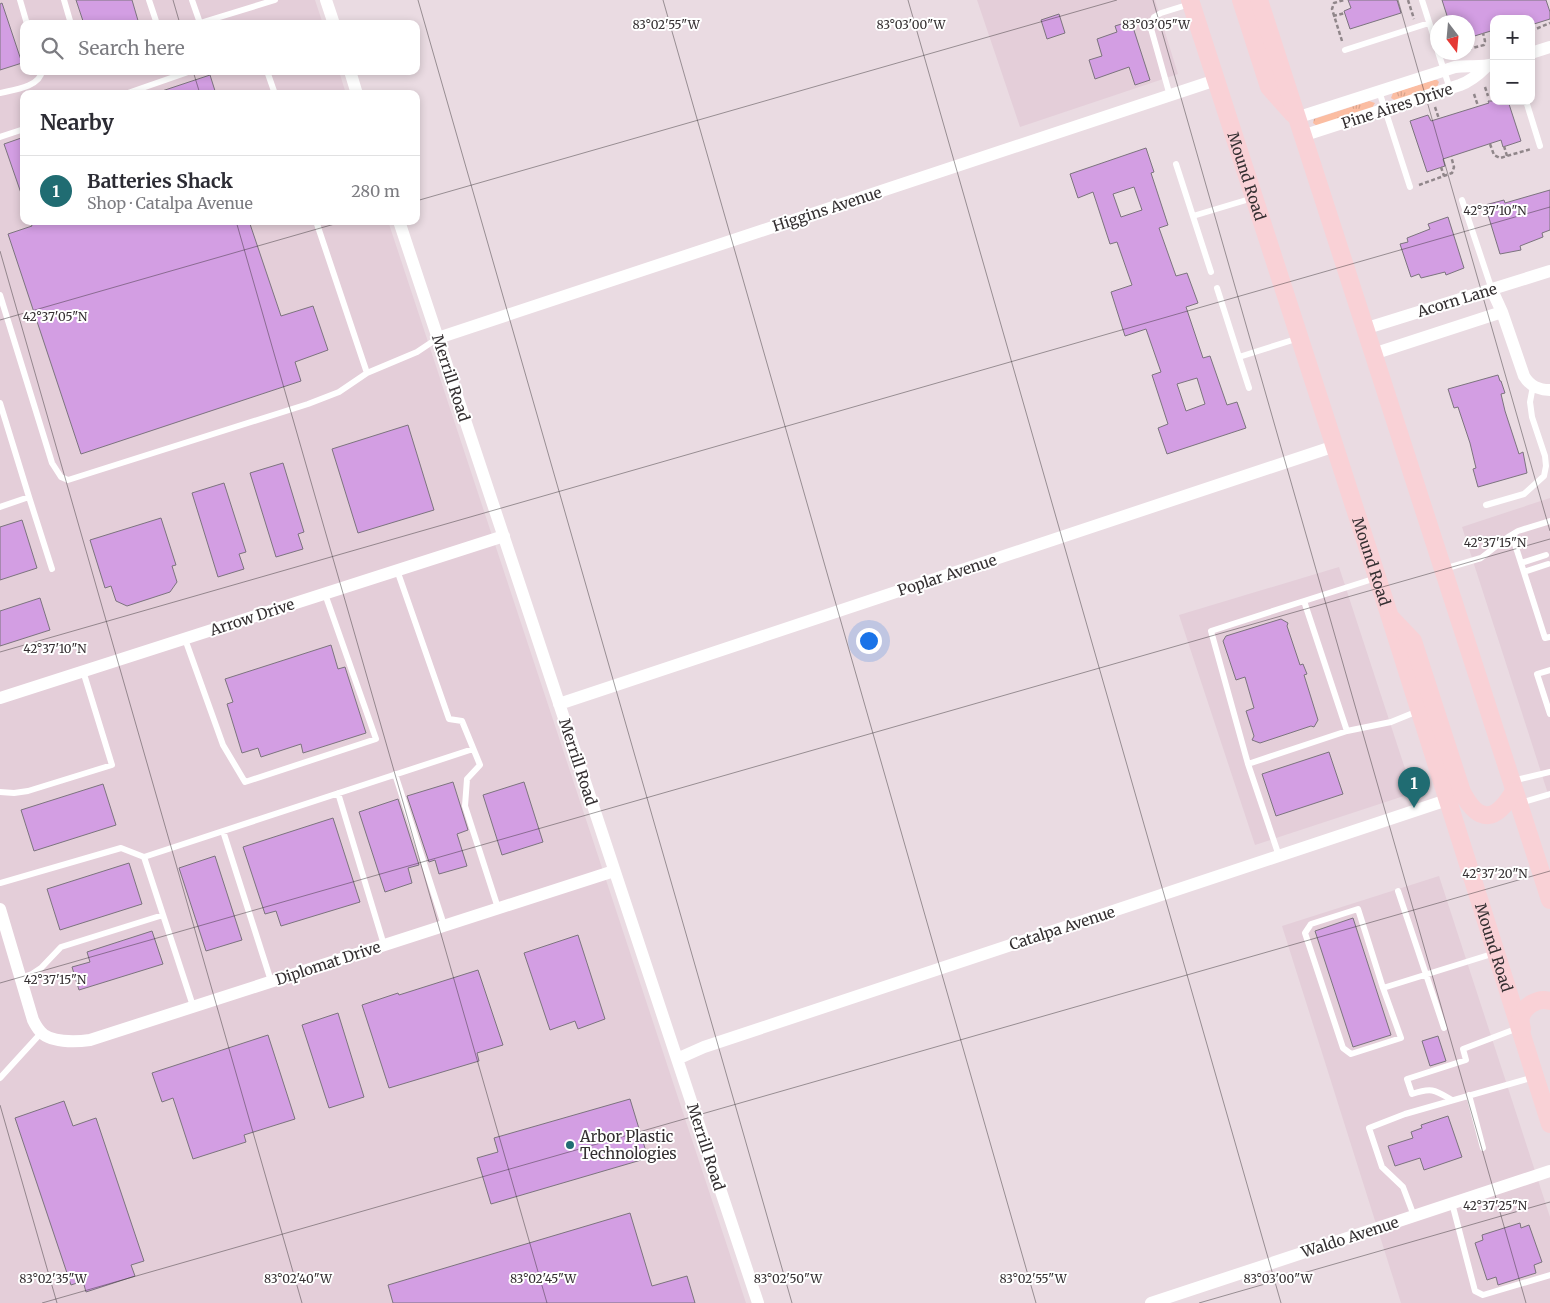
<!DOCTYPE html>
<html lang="en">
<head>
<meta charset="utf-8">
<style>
	:root { --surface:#fff; --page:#f2f2f3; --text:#2b2b33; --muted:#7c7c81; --line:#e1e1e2; --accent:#206c72 }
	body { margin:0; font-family:Merriweather,serif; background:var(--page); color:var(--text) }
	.controls { position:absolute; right:15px; top:15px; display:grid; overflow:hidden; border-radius:10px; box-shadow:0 2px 8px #0003 }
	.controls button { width:45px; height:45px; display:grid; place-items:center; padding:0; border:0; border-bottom:1px solid var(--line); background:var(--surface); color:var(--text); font:25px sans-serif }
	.compass { position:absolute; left:1430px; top:15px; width:45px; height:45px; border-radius:50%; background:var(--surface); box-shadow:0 2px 8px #0003; rotate:164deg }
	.you { position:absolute; left:868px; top:640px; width:18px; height:18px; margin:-12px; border:4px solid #fff; border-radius:50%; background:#1a73e8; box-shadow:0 0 0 8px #1a73e833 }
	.badge { display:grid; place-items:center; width:32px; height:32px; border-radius:50%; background:var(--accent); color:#fff; font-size:16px; font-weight:700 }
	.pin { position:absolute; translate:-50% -41px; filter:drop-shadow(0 1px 2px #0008) }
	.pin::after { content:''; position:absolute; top:26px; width:18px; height:15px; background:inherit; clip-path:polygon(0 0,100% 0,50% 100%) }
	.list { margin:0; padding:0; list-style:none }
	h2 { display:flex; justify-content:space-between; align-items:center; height:65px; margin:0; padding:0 20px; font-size:21px }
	h2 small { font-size:16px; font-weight:400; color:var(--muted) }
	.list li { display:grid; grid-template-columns:32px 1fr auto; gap:15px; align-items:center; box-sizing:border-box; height:70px; padding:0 20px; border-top:1px solid var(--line) }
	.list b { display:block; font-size:19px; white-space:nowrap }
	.list p { margin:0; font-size:16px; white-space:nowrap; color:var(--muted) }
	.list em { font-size:16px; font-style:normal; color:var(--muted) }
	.icon { flex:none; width:28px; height:28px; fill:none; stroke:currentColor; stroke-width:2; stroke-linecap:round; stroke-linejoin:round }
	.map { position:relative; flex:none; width:1550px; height:1303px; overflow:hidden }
	.search { position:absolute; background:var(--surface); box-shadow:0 2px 8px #0003; left:20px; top:20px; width:400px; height:55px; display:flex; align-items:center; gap:12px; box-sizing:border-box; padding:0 18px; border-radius:10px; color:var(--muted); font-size:19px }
	.panel { position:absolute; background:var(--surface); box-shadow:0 2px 8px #0003; left:20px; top:90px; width:400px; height:135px; border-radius:10px }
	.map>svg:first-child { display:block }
	.built { fill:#e4ced9 }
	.grass { fill:url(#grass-tufts) }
	.building { fill:#d39ee3; stroke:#7c747e; fill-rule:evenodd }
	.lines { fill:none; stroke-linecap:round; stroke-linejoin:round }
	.path { stroke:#90868a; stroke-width:2.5; stroke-dasharray:4 2.5; stroke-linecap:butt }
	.service { stroke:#fff; stroke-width:6 }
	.minor { stroke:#fff; stroke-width:12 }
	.secondary { stroke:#f9d1d6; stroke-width:18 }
	.ticks { fill:none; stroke:#342f31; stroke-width:1; stroke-opacity:0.45 }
	.poi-dot { fill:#206c72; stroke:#fff; stroke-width:2 }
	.labels { text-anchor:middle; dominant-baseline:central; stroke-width:4; stroke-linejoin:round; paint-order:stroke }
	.street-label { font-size:15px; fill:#342f31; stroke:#fff }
	.poi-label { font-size:15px; fill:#342f31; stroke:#fff; text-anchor:start }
	.ticks-label { font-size:12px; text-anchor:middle; fill:#342f31; stroke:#fff; stroke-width:4; stroke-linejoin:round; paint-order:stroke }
</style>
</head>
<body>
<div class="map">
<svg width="1550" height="1303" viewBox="0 0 1550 1303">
	<defs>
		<pattern id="grass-tufts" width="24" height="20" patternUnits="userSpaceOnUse" patternTransform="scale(1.25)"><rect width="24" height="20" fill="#fbbda2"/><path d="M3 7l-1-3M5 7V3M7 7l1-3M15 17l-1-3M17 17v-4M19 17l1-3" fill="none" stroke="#d8a38c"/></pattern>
	</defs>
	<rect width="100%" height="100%" fill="#eadbe2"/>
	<!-- built -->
	<path class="built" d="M0 0H315L323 24H24V71H339L346 94H24V221H388L746 1303H0Z
		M977 0H1155L1178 74 1020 127Z
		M1550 498V800L1462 527Z
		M1339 567 1413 793 1255 845 1179 615Z
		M1439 876 1550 1217V1303H1401L1282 926Z"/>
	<!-- grass -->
	<path class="grass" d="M1434 80H1437L1439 82 1437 87 1396 101 1391 98 1393 93Z
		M1369 101 1375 103 1372 108 1317 126 1313 123 1314 119Z"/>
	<!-- building -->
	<path class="building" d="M76 0H132L139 24H84Z
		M1348 0H1397L1401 13 1350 29 1344 11 1351 8Z
		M1442 0H1546L1550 12V19L1534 24 1532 19H1494V30L1468 38V22H1449Z
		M2 3 22 63 0 70V4Z
		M1059 14 1065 33 1047 39 1041 20Z
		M1131 21 1150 80 1135 85 1129 67 1095 79 1089 60 1102 56 1097 39 1117 32 1115 26Z
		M210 75 216 94H160L159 92Z
		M1488 101H1508L1521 141 1503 147 1501 140 1443 159 1445 166 1427 172 1410 121 1428 115 1431 121 1489 103Z
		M24 137V195L22 196 4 144Z
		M1146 148 1154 172 1151 173 1168 225 1159 228 1176 276 1187 273 1198 303 1186 307 1203 358 1210 356 1227 405 1237 402 1246 428 1167 454 1158 428 1168 424 1152 375 1161 372 1146 329 1125 336 1111 292 1132 285 1117 242 1110 244 1093 192 1078 198 1070 174ZM1134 187 1142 210 1121 217 1113 194ZM1197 378 1205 404 1186 411 1177 384Z
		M1550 190V230L1542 233 1543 237 1520 246 1521 250 1500 254 1485 205 1504 200 1505 203Z
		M1448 217 1464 268 1446 275 1445 272 1421 278 1419 274 1411 277 1400 244 1408 242 1407 238 1430 229 1428 224Z
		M30 221H249L281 316 313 306 328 350 295 362 301 381 81 454 8 234 32 226Z
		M1498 375 1500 381H1501L1505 393 1501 394 1505 411 1519 454 1523 452 1527 473 1478 487 1473 469 1476 468 1470 443 1458 407 1454 408 1448 389Z
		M408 425 434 510 358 533 332 449Z
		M283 463 304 532 298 534 303 549 276 557 250 473Z
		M224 483 246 552 239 554 244 569 218 577 192 493Z
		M161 518 176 565 172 566 177 582 170 592 127 606 116 601 111 586 105 588 90 540Z
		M22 520 37 568 0 580V527Z
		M40 598 50 630 0 646V611Z
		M1281 619 1288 623 1287 626 1300 665 1303 664 1307 674 1304 675 1318 720 1314 727 1311 726 1260 743 1252 740 1254 736 1246 711 1254 708 1245 677 1236 680 1223 641 1226 636Z
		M331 645 338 669 345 667 366 733 303 753 301 744 261 757 258 748 242 753 227 704 233 702 225 679Z
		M1329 752 1343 794 1276 816 1262 774Z
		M453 782 468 830 457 834 467 866 439 874 435 860 429 862 407 796Z
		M524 782 543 842 502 855 483 795Z
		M103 784 116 825 34 851 21 810Z
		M398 799 419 865 408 868 412 883 385 892 359 812Z
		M333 818 360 902 281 926 276 911 265 914 243 847Z
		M215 856 242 940 206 951 179 868Z
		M129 863 142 904 60 930 47 889Z
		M1353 918 1391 1035 1353 1047 1315 931Z
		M152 931 163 964 79 990 72 967 90 962 87 952Z
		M578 935 605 1019 578 1029 575 1021 550 1030 524 953Z
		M478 970 503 1045 477 1053 479 1061 389 1088 362 1005 398 993 399 995Z
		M338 1013 364 1097 329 1108 302 1025Z
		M268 1035 295 1119 244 1135 246 1142 193 1159 173 1098 162 1102 152 1073Z
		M1438 1036 1446 1061 1430 1066 1422 1041Z
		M630 1099 648 1158 491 1204 477 1158 498 1152 494 1138Z
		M64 1101 73 1126 96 1118 144 1261 131 1265 135 1276 86 1292 83 1281 71 1285 15 1118Z
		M1448 1116 1462 1157 1424 1170 1420 1158 1395 1166 1388 1146 1413 1138 1411 1132 1422 1128 1421 1125Z
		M630 1213 652 1286 687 1276 695 1303H393L388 1285Z
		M1520 1223 1521 1228 1529 1225 1542 1262 1534 1265 1536 1273 1498 1285 1496 1277 1487 1280 1475 1243 1483 1240 1482 1235Z"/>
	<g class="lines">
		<!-- path -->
		<path class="path" d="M1408 0 1414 19
			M1333 16 1345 13
			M1531 31 1550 23
			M1342 41 1332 9 1334 3 1344 0
			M1468 49 1484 45 1485 41 1483 33
			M1485 87 1488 96
			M1474 94 1478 106
			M1435 107 1439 119
			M1490 144 1494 155 1500 158 1531 149
			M1504 146 1507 156
			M1441 167 1444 176
			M1419 185 1452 173 1454 167 1451 156"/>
		<!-- service -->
		<path class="service" d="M20 0 27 24
			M64 0 71 24
			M149 0 157 24
			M192 0 200 23 275 0
			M1422 0 1438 50
			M1345 50 1429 23
			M1438 52 1450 89
			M267 71 275 94
			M1379 91 1410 187
			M0 93C13 90 40 87 42 71
			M125 94 191 71
			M1170 96 1150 25 1154 17 1161 13 1190 4
			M1526 101 1540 146
			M0 137 24 129
			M1176 164 1211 272
			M1462 200 1492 290
			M1193 216 1253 198
			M316 221 367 373
			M1217 288 1239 357 1299 338
			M0 295 52 463 61 477 68 480 308 404 339 392 367 373 417 352 438 338
			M1239 357 1249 388
			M0 403 29 497
			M1486 505 1524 494 1544 476 1546 466 1545 456 1532 417 1530 402 1533 386
			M0 507 29 497 52 569
			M1512 535 1545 638 1550 637
			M1521 563 1546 555
			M1444 569 1481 558 1508 537 1518 531 1550 521
			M397 570 449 719 462 721 480 765 467 779 465 806 498 908
			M1524 572 1548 564
			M1376 578 1304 601 1347 731 1391 722 1418 711
			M185 639 223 745 245 782 376 739 325 594
			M1550 670 1537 674 1550 714
			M1248 764 1211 631 1304 601
			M395 774 444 925
			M1512 781 1550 772
			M0 792 14 793 28 791 112 765 83 671
			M338 793 384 945
			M1520 803 1550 794
			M223 831 271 981
			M1279 856 1248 764 1347 731
			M144 857 193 1006
			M0 883 121 848 144 857 473 749
			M1398 891 1444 1028
			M20 978 32 974 41 968 61 947 163 915
			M1383 988 1401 1038 1351 1054 1343 1048 1305 933 1311 924 1358 909 1383 988 1495 953
			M0 1078 41 1033
			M1469 1095 1483 1148
			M1452 1100C1435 1090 1432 1087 1412 1094L1407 1079 1466 1060 1463 1049 1518 1028
			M1452 1203 1475 1291 1483 1295 1550 1275
			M1414 1216 1403 1187 1382 1167 1369 1128 1405 1114 1534 1077"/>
		<!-- minor -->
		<path class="minor" d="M326 0 334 24
			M1531 53 1550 47
			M350 71 357 94
			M1296 118 1455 67C1468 65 1481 68 1494 64
			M1302 136 1460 85C1471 81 1478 75 1486 67
			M399 221 758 1303
			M1492 290 1502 312 1524 376C1530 386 1538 390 1550 390
			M1364 329 1550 271
			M438 338 1216 80
			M1373 354 1502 312
			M0 698 504 536
			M559 704 1335 446
			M0 909 33 1020C35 1024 37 1028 40 1031 49 1043 76 1042 90 1040L614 871
			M677 1059 704 1047 1447 800
			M1151 1303 1550 1171"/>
		<!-- secondary -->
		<g class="secondary">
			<path id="s1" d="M1190 0 1390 617 1550 1124"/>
			<path d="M1241 0 1269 87 1293 114"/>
			<path d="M1259 0 1550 900"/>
			<path d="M1392 619 1413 641 1462 792C1480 826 1497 820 1514 791"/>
			<path d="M1522 1029C1521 1025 1520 1021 1521 1017 1524 1006 1538 997 1550 1001"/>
		</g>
	</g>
	<!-- ticks -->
	<path class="ticks" d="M173 0 180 24M418 0 792 1303M663 0 1036 1303M908 0 1281 1303M1153 0 1526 1303M1398 0 1550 531M193 71 200 94M416 201 1117 0M236 221 547 1303M0 251 302 1303M0 320 345 221M0 652 1550 207M0 983 1550 539M0 1105 57 1303M42 1303 1550 871M1199 1303 1550 1202"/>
	<!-- markers -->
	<circle class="poi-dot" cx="570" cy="1145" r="5"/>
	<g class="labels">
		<!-- street labels -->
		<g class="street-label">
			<text transform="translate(1397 106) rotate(-18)">Pine Aires Drive</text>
			<text stroke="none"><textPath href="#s1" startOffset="185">Mound Road</textPath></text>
			<text transform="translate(827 209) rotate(-18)">Higgins Avenue</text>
			<text transform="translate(1457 300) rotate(-17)">Acorn Lane</text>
			<text transform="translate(451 378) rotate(72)">Merrill Road</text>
			<text stroke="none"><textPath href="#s1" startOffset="590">Mound Road</textPath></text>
			<text transform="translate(947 575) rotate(-18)">Poplar Avenue</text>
			<text transform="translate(252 617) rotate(-18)">Arrow Drive</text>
			<text transform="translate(578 762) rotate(72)">Merrill Road</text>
			<text transform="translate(1062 928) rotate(-18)">Catalpa Avenue</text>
			<text stroke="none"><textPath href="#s1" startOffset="995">Mound Road</textPath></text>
			<text transform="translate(328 963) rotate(-18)">Diplomat Drive</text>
			<text transform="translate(706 1147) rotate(72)">Merrill Road</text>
			<text transform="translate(1350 1237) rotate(-18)">Waldo Avenue</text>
		</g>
		<!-- poi labels -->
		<g class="poi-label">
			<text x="580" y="1136">Arbor Plastic<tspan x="580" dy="17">Technologies</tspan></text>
		</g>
	</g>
	<g class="ticks-label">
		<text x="666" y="29">83°02'55"W</text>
		<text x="911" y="29">83°03'00"W</text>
		<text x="1156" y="29">83°03'05"W</text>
		<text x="1495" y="215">42°37'10"N</text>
		<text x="55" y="321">42°37'05"N</text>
		<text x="1495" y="547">42°37'15"N</text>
		<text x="55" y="653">42°37'10"N</text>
		<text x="1495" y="878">42°37'20"N</text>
		<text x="55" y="984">42°37'15"N</text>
		<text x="1495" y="1210">42°37'25"N</text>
		<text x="53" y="1283">83°02'35"W</text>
		<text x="298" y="1283">83°02'40"W</text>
		<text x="543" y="1283">83°02'45"W</text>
		<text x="788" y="1283">83°02'50"W</text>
		<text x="1033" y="1283">83°02'55"W</text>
		<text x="1278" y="1283">83°03'00"W</text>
	</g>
</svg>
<div class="controls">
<button>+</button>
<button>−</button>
</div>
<svg class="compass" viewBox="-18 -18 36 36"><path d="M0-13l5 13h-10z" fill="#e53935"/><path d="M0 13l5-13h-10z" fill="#7c7c81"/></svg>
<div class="you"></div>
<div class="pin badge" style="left:1414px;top:808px">1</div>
<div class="search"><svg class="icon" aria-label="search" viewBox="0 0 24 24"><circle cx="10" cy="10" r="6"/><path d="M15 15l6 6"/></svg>Search here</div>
<section class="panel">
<h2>Nearby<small></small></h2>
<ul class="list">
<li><span class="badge">1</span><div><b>Batteries Shack</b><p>Shop · Catalpa Avenue</p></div><em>280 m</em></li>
</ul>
</section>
</div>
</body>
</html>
